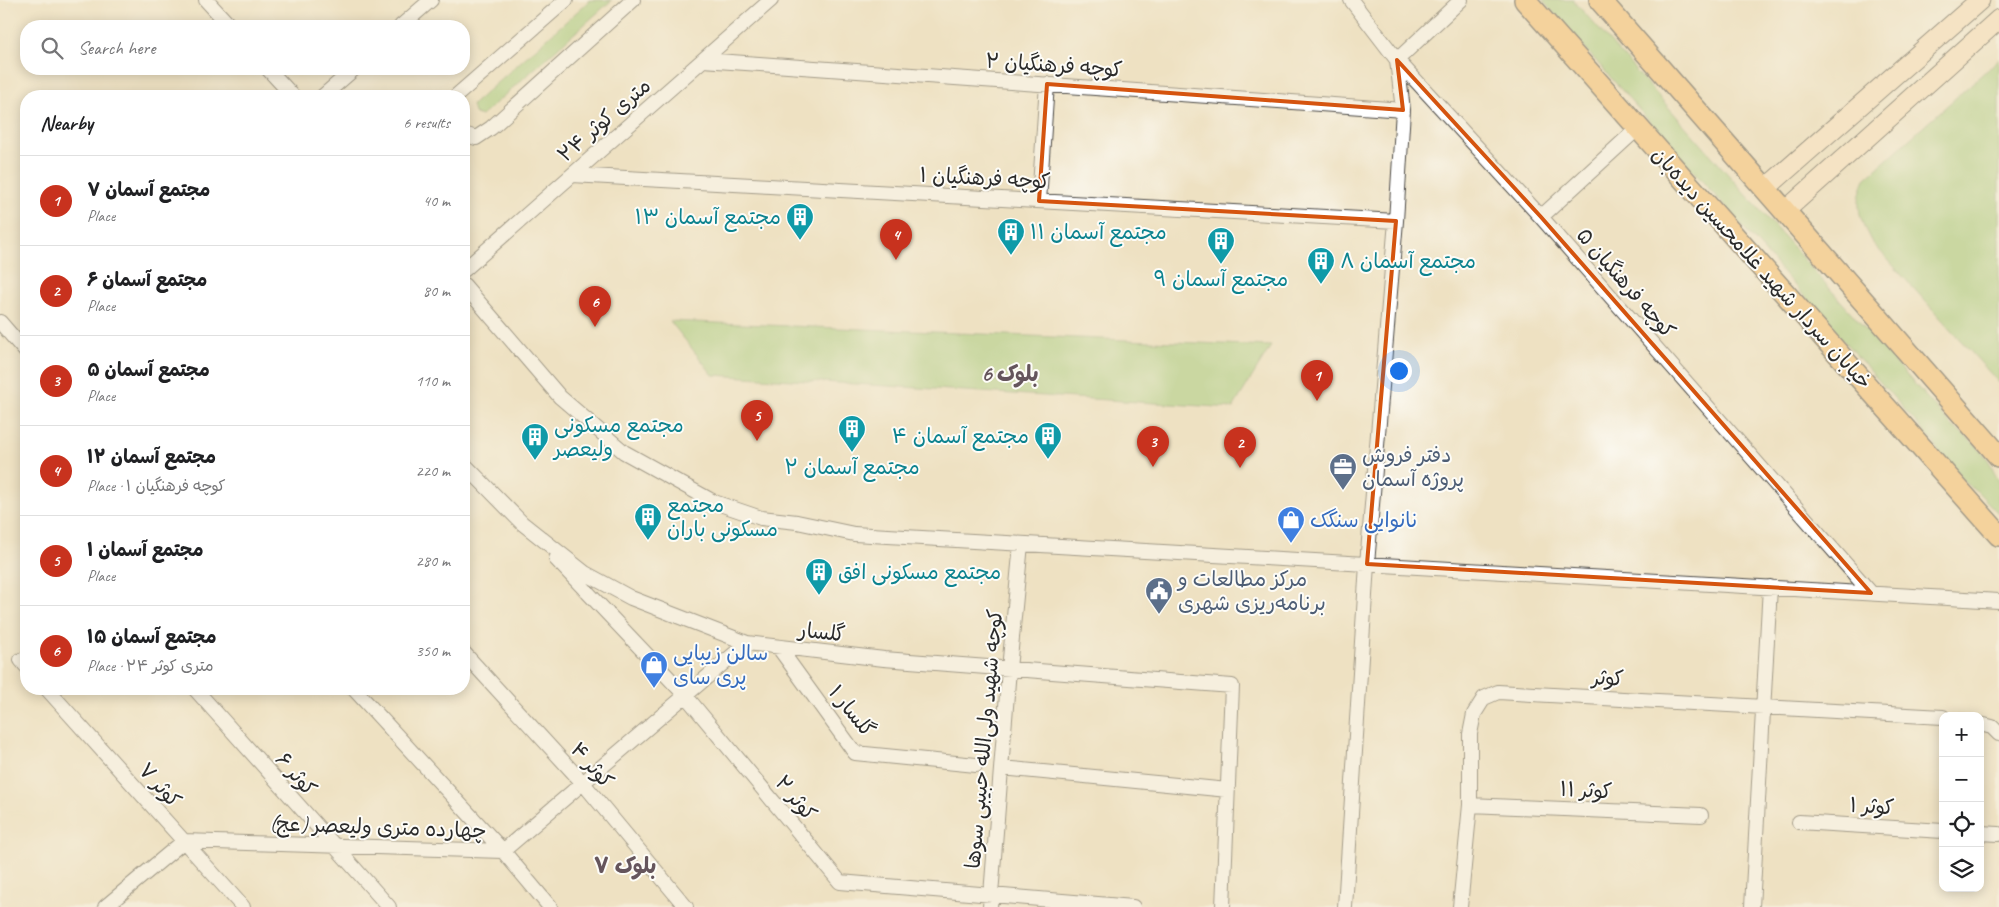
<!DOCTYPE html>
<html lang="en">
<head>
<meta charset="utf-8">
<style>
	:root { --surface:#fff; --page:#f6f6f6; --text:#202124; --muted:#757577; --line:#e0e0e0; --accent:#c8321e }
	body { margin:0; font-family:Caveat,"Playpen Sans Arabic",sans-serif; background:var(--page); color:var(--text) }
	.controls { position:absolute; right:15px; bottom:15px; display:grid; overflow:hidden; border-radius:10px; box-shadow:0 2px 12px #0003 }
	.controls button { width:45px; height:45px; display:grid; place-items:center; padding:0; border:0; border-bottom:1px solid var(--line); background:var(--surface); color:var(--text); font:25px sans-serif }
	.you { position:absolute; left:1398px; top:370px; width:18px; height:18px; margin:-12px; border:4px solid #fff; border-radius:50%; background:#1a73e8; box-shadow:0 0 0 8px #1a73e833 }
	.badge { display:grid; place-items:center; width:32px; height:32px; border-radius:50%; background:var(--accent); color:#fff; font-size:16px; font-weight:700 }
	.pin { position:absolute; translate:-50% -41px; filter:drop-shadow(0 1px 2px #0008) }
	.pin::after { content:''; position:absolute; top:26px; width:18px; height:15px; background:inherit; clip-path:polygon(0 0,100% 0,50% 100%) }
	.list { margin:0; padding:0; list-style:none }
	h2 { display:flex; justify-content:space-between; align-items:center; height:65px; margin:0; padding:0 20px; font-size:21px }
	h2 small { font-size:16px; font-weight:400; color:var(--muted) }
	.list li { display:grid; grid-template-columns:32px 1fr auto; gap:15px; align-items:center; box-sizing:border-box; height:90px; padding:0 20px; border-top:1px solid var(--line) }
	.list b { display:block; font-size:19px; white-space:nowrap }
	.list p { margin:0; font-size:16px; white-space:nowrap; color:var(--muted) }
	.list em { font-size:16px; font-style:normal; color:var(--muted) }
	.icon { flex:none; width:28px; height:28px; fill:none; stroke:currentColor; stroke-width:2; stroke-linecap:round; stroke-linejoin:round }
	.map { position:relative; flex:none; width:1999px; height:907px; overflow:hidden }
	.search { position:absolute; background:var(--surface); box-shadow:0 2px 12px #0003; left:20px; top:20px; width:450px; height:55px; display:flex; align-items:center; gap:12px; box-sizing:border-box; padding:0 18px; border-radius:20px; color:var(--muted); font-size:19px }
	.panel { position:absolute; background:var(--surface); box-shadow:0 2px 12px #0003; left:20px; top:90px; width:450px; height:605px; border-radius:20px }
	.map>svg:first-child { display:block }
	.green { fill:#9dcb79; stroke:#647b52 }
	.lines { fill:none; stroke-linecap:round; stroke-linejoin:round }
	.minor-casing { stroke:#484642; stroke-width:16 }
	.secondary-casing { stroke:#484642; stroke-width:21 }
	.primary-casing { stroke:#484642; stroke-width:24 }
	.minor { stroke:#fff; stroke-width:14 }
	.secondary { stroke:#fde5c5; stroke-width:19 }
	.primary { stroke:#fbbe6e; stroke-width:21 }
	.marked { fill:none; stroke:#d5540f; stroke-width:4; stroke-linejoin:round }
	.labels { text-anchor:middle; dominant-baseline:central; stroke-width:4; stroke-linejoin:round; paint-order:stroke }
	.street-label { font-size:21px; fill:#2b2b2b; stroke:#fdfcf7 }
	.culture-label { font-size:21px; fill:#0d838f; stroke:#fdfcf7; text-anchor:start }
	.service-label { font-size:21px; fill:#4e5e75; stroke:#fdfcf7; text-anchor:start }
	.shop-label { font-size:21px; fill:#366cbe; stroke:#fdfcf7; text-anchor:start }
	.neighbourhood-label { font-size:22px; font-weight:bold; fill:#65555c; stroke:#fdfcf7 }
</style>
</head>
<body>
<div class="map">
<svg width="1999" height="907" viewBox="0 0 1999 907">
	<rect width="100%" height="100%" fill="#fdfcf7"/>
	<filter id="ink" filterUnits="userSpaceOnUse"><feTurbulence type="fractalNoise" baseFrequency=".02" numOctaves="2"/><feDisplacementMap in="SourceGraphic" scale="10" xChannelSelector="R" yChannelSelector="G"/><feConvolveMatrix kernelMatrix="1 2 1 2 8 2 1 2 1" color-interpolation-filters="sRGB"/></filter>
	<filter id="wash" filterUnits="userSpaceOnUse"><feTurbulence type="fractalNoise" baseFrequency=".0096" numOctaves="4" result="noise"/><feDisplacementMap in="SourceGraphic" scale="20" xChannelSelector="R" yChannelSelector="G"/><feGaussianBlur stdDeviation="1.12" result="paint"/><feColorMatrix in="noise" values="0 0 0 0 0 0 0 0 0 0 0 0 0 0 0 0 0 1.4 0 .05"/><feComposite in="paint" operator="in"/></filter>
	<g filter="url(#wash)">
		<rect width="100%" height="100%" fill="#eee1c2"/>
		<!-- green -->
		<path class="green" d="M590 0H612L481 116 474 113 472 105Z
			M1542 0H1573L1952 426C1964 434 1983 450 1990 463 1993 469 1994 474 1999 480V514L1977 491 1966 484 1942 458 1934 443Z
			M1999 59V383L1871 241C1859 218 1854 203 1865 179Z
			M670 321 1271 346 1233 408 713 375Z"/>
	</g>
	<g filter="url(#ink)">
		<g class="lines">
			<defs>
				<path id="minor" d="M206 0 230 26
					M1351 0 1397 60 1541 217 1871 593
					M401 26 431 0
					M703 60 1403 110
					M268 69 293 96
					M323 96 354 69
					M456 96 566 0
					M464 134 476 138 491 128 633 0
					M572 175 1396 221
					M1039 201 1047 84
					M1541 217 1638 128
					M464 270 771 0
					M464 285 560 397 624 452 714 502 761 518 797 522 854 534 1999 601
					M0 322 26 352
					M464 464 522 523 585 573 631 598 747 643 884 659 1232 686 1223 907
					M556 559 685 695 840 882 1133 907
					M779 648 855 753 976 765
					M464 653 583 783 686 907
					M21 660 26 666
					M47 689 243 907
					M195 689 389 907
					M354 689 503 851 550 907
					M1980 724 1992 727 1999 734
					M1002 768 1228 790
					M1470 805 1701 815
					M1799 822 1943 831
					M1980 833 1999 834
					M105 907 184 841 503 851 747 643
					M990 907 1009 669 1021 544
					M1345 907 1367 564 1396 221 1403 110 1397 60 1461 0
					M1460 907 1470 805V734L1474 714 1484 698 1498 692 1943 717
					M1752 907 1770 587"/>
				<path id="secondary" d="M1765 189 1980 0
					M1785 211 1999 19"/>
				<path id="primary" d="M1525 0 1999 535
					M1600 0 1999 456"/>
			</defs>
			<!-- minor casing -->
			<use href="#minor" class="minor-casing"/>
			<!-- secondary casing -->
			<use href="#secondary" class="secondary-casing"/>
			<!-- primary casing -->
			<use href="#primary" class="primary-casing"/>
			<!-- minor -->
			<use href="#minor" class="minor"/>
			<!-- secondary -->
			<use href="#secondary" class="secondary"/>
			<!-- primary -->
			<use href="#primary" class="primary"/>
		</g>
	</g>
	<!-- marked area -->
	<path d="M0 0H1999V907H0ZM1397 60 1541 217 1871 593 1367 564 1396 221 1039 201 1047 84 1403 110Z" fill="#eee1c2" fill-opacity=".55" fill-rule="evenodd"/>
	<path class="marked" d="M1397 60 1541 217 1871 593 1367 564 1396 221 1039 201 1047 84 1403 110Z"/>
	<!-- icons -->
	<defs>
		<symbol id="building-pin" viewBox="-11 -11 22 30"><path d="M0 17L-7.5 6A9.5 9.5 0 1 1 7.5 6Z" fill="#0f9aa8" stroke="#fdfcf7"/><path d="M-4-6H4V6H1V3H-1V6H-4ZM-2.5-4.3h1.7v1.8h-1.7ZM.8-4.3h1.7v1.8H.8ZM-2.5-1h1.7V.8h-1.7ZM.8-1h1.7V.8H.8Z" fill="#fff"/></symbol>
		<symbol id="office-pin" viewBox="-11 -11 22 30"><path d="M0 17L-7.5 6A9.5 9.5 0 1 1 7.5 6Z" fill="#5c6f8a" stroke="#fdfcf7"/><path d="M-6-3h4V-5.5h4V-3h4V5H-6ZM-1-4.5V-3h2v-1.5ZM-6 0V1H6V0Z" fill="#fff"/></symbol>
		<symbol id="shop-pin" viewBox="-11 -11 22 30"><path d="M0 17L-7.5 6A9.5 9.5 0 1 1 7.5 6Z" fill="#3f7fe0" stroke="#fdfcf7"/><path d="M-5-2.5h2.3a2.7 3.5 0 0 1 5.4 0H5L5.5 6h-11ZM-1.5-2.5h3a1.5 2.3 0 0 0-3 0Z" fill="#fff"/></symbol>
		<symbol id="civic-pin" viewBox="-11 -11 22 30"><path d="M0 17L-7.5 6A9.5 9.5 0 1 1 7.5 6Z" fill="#5c6f8a" stroke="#fdfcf7"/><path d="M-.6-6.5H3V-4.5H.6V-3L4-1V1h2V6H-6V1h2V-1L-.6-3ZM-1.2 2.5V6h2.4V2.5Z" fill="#fff"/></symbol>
	</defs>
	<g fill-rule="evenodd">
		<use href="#building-pin" x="784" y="201" width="32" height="43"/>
		<use href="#building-pin" x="995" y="216" width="32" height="43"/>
		<use href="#building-pin" x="1205" y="225" width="32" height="43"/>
		<use href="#building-pin" x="1305" y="245" width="32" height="43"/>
		<use href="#building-pin" x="836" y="413" width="32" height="43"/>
		<use href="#building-pin" x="1032" y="420" width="32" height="43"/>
		<use href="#building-pin" x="519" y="421" width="32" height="43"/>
		<use href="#office-pin" x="1327" y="451" width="32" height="43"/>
		<use href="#building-pin" x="632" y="501" width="32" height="43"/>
		<use href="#shop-pin" x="1275" y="504" width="32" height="43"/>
		<use href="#building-pin" x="803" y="556" width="32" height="43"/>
		<use href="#civic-pin" x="1143" y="575" width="32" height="43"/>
		<use href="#shop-pin" x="638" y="649" width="32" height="43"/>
	</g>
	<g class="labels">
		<!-- street labels -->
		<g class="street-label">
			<text transform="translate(1054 65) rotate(4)">کوچه فرهنگیان ۲</text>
			<text transform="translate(604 120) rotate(-41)">۲۴ متری کوثر</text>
			<text transform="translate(985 178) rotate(3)">کوچه فرهنگیان ۱</text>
			<text transform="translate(1762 268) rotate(48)">خیابان سردار شهید غلامحسین دیده‌بان</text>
			<text transform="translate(1626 283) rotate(49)">کوچه فرهنگیان ۵</text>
			<text transform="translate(822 632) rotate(6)">گلسار</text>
			<text transform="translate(1608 678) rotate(3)">کوثر</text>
			<text transform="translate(852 711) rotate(51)">گلسار ۱</text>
			<text transform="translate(984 739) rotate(-85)">کوچه شهید ولی‌الله حبیبی سوها</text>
			<text transform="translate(592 765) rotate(49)">کوثر ۴</text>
			<text transform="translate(296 774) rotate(49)">کوثر ۶</text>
			<text transform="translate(160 785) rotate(48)">کوثر ۷</text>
			<text transform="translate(1586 790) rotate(3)">کوثر ۱۱</text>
			<text transform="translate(796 798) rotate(50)">کوثر ۲</text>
			<text transform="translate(1872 806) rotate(4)">کوثر ۱</text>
			<text transform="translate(378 827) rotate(2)">چهارده متری ولیعصر (عج)</text>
		</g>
		<!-- culture labels -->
		<g class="culture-label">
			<text x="781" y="217" text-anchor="end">مجتمع آسمان ۱۳</text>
			<text x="1030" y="232">مجتمع آسمان ۱۱</text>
			<text x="1340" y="261">مجتمع آسمان ۸</text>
			<text x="1221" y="279" text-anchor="middle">مجتمع آسمان ۹</text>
			<text x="554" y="425">مجتمع مسکونی<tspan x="554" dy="24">ولیعصر</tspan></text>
			<text x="1029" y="436" text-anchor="end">مجتمع آسمان ۴</text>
			<text x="852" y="467" text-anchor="middle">مجتمع آسمان ۲</text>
			<text x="667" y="505">مجتمع<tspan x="667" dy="24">مسکونی باران</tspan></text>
			<text x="838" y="572">مجتمع مسکونی افق</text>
		</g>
		<!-- service labels -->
		<g class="service-label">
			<text x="1362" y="455">دفتر فروش<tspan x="1362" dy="24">پروژه آسمان</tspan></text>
			<text x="1178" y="579">مرکز مطالعات و<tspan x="1178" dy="24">برنامه‌ریزی شهری</tspan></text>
		</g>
		<!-- shop labels -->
		<g class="shop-label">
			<text x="1310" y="520">نانوایی سنگک</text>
			<text x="673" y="653">سالن زیبایی<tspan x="673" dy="24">پری سای</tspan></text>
		</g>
		<!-- neighbourhood labels -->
		<g class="neighbourhood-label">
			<text x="1010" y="374">بلوک 6</text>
			<text x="625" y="866">بلوک ۷</text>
		</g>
	</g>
</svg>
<div class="controls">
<button>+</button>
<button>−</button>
<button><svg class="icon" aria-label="locate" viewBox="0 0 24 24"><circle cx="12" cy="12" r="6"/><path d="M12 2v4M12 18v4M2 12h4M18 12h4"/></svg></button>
<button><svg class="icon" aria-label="layers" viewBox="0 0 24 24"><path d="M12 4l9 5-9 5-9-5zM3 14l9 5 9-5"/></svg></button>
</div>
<div class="you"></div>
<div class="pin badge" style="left:1317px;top:401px">1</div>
<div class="pin badge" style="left:1240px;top:468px">2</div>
<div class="pin badge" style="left:1153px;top:467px">3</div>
<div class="pin badge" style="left:896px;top:260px">4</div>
<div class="pin badge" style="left:757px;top:441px">5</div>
<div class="pin badge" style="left:595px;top:327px">6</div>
<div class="search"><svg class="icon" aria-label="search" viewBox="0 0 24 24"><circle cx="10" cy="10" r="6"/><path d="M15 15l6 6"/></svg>Search here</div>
<section class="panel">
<h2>Nearby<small>6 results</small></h2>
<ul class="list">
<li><span class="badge">1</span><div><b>مجتمع آسمان ۷</b><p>Place</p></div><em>40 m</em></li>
<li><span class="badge">2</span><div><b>مجتمع آسمان ۶</b><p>Place</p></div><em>80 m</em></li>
<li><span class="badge">3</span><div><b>مجتمع آسمان ۵</b><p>Place</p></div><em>110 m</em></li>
<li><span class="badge">4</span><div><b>مجتمع آسمان ۱۲</b><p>Place · کوچه فرهنگیان ۱</p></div><em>220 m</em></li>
<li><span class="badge">5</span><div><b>مجتمع آسمان ۱</b><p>Place</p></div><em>280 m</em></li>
<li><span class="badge">6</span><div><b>مجتمع آسمان ۱۵</b><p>Place · ۲۴ متری کوثر</p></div><em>350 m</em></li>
</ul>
</section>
</div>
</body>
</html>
